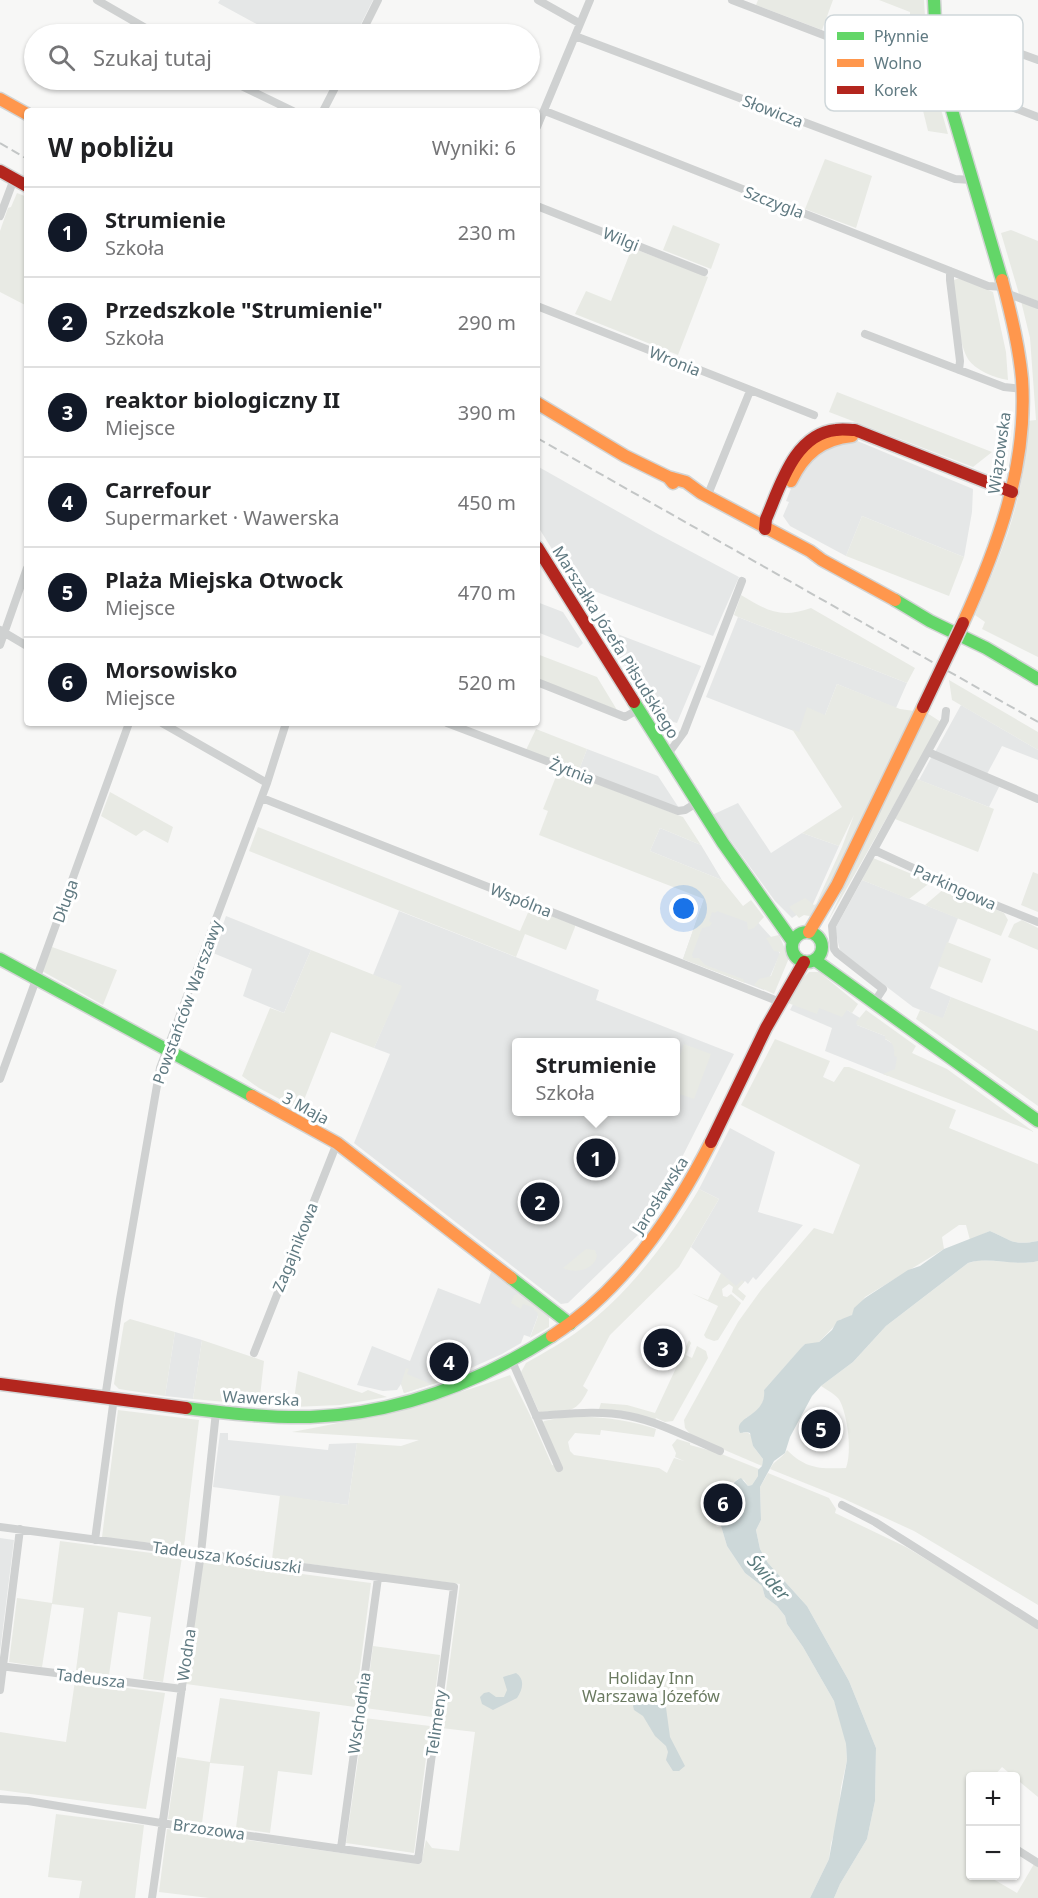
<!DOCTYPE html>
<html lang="pl">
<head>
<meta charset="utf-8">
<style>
	:root { --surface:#fff; --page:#f2f2f2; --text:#202124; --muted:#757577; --line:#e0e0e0; --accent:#111827 }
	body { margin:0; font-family:"Noto Sans",sans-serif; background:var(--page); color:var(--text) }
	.controls { position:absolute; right:18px; bottom:18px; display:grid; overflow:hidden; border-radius:6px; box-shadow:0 2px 4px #0004 }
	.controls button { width:54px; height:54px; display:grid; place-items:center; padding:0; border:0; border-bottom:2px solid var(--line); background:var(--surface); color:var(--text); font:30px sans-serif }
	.you { position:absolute; left:684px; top:909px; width:21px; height:21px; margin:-15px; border:4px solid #fff; border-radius:50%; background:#1a73e8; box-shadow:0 0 0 9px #1a73e833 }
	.badge { display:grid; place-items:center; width:39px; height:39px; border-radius:50%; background:var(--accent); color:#fff; font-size:20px; font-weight:700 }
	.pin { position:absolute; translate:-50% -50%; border:3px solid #fff; box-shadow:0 2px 6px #0006 }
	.popup { position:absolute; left:512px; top:1038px; width:168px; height:78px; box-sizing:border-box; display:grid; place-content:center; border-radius:6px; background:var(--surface); filter:drop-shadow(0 2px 4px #0005); font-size:20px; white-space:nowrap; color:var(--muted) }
	.popup b { font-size:22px; color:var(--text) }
	.popup::after { content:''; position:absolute; left:50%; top:100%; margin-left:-12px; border:12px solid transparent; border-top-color:var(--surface) }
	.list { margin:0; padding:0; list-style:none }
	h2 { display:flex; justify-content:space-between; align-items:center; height:78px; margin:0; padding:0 24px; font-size:26px }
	h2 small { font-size:20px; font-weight:400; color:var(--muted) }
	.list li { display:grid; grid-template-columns:39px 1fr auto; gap:18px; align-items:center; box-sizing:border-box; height:90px; padding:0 24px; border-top:2px solid var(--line) }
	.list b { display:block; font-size:22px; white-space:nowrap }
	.list p { margin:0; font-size:20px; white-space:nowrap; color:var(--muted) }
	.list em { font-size:20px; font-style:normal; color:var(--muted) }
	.icon { flex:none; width:33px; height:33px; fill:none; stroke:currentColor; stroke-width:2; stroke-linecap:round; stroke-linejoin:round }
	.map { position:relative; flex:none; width:1038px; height:1898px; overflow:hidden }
	.search { position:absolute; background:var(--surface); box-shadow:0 2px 4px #0004; left:24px; top:24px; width:516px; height:66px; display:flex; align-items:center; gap:15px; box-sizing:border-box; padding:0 21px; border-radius:33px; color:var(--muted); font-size:22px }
	.panel { position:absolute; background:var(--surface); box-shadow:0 2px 4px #0004; left:24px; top:108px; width:516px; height:618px; border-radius:6px }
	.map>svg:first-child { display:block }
	.built { fill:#e5e7e7; fill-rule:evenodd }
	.green { fill:#e8eae4 }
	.water { fill:#cdd8d9 }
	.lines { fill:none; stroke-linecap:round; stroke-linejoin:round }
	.fast-casing { stroke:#d2d4d4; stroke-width:15 }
	.slow-casing { stroke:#d2d4d4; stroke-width:15 }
	.jam-casing { stroke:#d2d4d4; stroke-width:15 }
	.street { stroke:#cfd1d1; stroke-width:8 }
	.fast { stroke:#63d668; stroke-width:12 }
	.slow { stroke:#ff974d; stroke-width:12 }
	.jam { stroke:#b3261e; stroke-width:12 }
	.rail { stroke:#c3c6c6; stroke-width:2; stroke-dasharray:9 4.5; stroke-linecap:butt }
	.jam-bridge-casing { stroke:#d2d4d4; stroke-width:15; stroke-linecap:butt }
	.jam-bridge { stroke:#b3261e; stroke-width:12 }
	.labels { text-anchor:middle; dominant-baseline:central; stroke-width:6; stroke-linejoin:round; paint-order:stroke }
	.street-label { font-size:16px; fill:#607a82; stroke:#fff }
	.park-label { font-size:16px; fill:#6a7a60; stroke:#fff }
	.water-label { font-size:18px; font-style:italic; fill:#5b7b7d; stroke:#fff }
	.key { fill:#fff; stroke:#cfd7da; stroke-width:1.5 }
	.key-label { font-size:16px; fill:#607a82 }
</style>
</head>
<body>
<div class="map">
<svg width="1038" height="1898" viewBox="0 0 1038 1898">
	<rect width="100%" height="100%" fill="#f7f7f6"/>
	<!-- built -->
	<path class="built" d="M220 0H373L356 34H275L218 3Z
		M855 440 973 489 972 512 964 557 862 516 846 556 790 526 783 516 789 502 786 501 799 469 826 444Z
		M537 466 656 533 739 577 713 636 573 583 537 525Z
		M537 602 563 612 583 643 578 648 537 632Z
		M738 617 907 683 896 708 837 684 825 715 799 733 706 697Z
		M599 627 701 666 677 723 660 718Z
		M961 705 1038 750V760L1002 746 987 774 934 754Z
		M587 749 658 776 679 808 579 770Z
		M932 756 1000 785 989 807 919 780Z
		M738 803 771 853 802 833 839 846 809 913 801 912 792 918 775 901 712 815Z
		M660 828 701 845 722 880 650 851Z
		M862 880 958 918 930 988 951 997 943 1019 913 1007 840 951 835 929Z
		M704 899 754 918 771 937 780 954 764 990 683 959Z
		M399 911 599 990 596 1000 734 1054 654 1213 640 1233 568 1303 561 1304 354 1143 390 1054 374 1048 401 986 373 975ZM516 1042H676V1112H516Z
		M226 916 311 950 284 1013 243 996 252 969 213 953Z
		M804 983 860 1018 857 1022V1025L885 1036V1039L900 1048 895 1073 888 1076 825 1051 832 1028 790 1010Z
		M730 1128 775 1152 758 1212 803 1225 756 1280 753 1277 748 1284 745 1281 739 1287H736L691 1247 719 1199 699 1189Z
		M491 1272 540 1310 530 1337 524 1335 521 1343 502 1354 442 1381 404 1393 401 1384 397 1390 383 1391 357 1385 372 1346 410 1361 438 1288 480 1304Z
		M175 1332 202 1340 193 1399 165 1396Z
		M220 1433H228V1440L328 1450 329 1444 357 1443 348 1505 213 1487Z
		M0 1538 14 1540 0 1652Z"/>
	<!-- green -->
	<path class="green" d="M758 0H833L822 30 756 5Z
		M879 0H924L928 70 908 63 911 60 910 12Z
		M932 78 948 134 928 131 917 86Z
		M825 159 872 176 856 228 805 209Z
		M17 193 27 197V306L0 292V231L8 208 11 207Z
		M673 225 720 244 711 269 663 250Z
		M1011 230 1038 241V301L1019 294 1001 233Z
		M632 248 708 277 678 355 575 314 586 291 611 301Z
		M961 278 993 292 1006 352 1008 380C995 378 975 370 968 359 957 340 956 302 953 280Z
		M1021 301 1038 307V657L982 629 985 622 975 615C1004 547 1026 497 1027 421L1036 420 1030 338Z
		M837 392 992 452 973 467 829 412Z
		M862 516 964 557 949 596 846 556Z
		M741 595C768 611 780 619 811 608L915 668 907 683 738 617 734 615Z
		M537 654 597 677 617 710 537 679Z
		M949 680 1038 732V750L952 700Z
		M837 684 900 709 914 711 814 917 804 915 799 918 789 907 805 898 814 905 816 904 842 847 854 815 839 846 802 833 842 807 792 729 799 732 807 707 825 715Z
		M927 713 941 722 827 923Z
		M536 729 587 749 579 770 526 750Z
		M559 769 683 817 701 845 660 828 650 851 722 880 743 906 751 900 764 917 754 928 748 930 747 922 717 911 715 913 712 912 709 921 712 923 710 926 702 928 692 955 693 958H699L705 965 743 979 745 983 683 959 704 899 539 835 548 811 543 809Z
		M917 779 994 809 978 852 895 819Z
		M110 792 173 827 168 843 144 830 136 836 101 816Z
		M258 827 520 931 530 908 575 925V927L566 950 525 934 516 957 249 851Z
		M873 858 931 882 909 899 862 880Z
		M1033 872 1038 874V912L1021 905Z
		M945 888 1004 913 1008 920 1001 936 925 905Z
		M1022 920 1038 928V950L1008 937 1014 924Z
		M779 935 789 958 774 994 754 985 759 979 771 976 780 952 774 951 766 938Z
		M947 942 991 959 982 983 938 966Z
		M52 947 117 970 103 1005 42 971Z
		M311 950 402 986 374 1048 331 1032 300 1110 259 1088 242 1076 270 1008 284 1013Z
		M809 972H819L858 1004 852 1013 847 1010 842 1017 819 1008 817 1014 788 1003 787 1001 799 976 803 978Z
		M951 997 1038 1031V1106L916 1019 920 1010 943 1018Z
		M866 1010 916 1046 912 1053 947 1069 1034 1132 883 1074 895 1069 897 1057 894 1056C895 1047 893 1042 885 1039V1036L857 1025 856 1022Z
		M775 1039 830 1061 823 1077 834 1082 844 1067H849L956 1110 949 1128 1038 1164V1241C1011 1246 1012 1240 990 1231L970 1240 966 1225H959L942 1237 944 1249 865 1297 852 1315 847 1319H841L819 1342 815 1344H805L764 1390C766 1405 757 1412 746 1418L743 1433 747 1432 752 1436 753 1446 763 1459 762 1466 692 1436 685 1428 684 1420 738 1322 761 1290 814 1228 833 1234 860 1165 741 1105Z
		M684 1044 711 1054 694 1099 676 1093V1067Z
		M699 1189 719 1199 679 1267 610 1335 583 1386 588 1390C575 1417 565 1410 539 1412L521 1372 526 1363C545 1352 564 1342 581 1329 627 1296 671 1237 699 1189Z
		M586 1249 595 1250 597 1256C594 1270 575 1274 563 1268Z
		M980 1260 1028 1263 1038 1261V1605L914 1531 842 1498 770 1469C774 1460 783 1458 787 1450 806 1469 820 1469 846 1468 852 1452 848 1417 840 1401 837 1395 827 1390 821 1386L853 1362 886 1326 968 1263Z
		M721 1273 736 1286 742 1280 744 1282 738 1289 746 1296 743 1301 732 1292 733 1287 729 1284 722 1289 723 1296 727 1297 731 1294 741 1303 718 1340 714 1341 706 1338 704 1335 718 1306 691 1293 708 1300Z
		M523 1293 549 1312V1327L530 1338 538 1316 537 1312 534 1310V1308L523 1304 521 1309 511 1303 514 1295Z
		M130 1319 175 1332 165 1396 119 1389 114 1384 124 1323Z
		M202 1340 264 1361 259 1405 193 1399Z
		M689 1340 691 1343 686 1355 692 1358 697 1346 706 1351 708 1358 673 1421 665 1422 656 1418 655 1420 599 1409 601 1403 627 1405 655 1413Z
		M406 1368 409 1369 407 1374 431 1384 433 1378 442 1381 404 1393 401 1384Z
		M298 1371 362 1393 368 1390 387 1397 340 1405 293 1407Z
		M510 1375 530 1415 552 1465 560 1466 543 1422 544 1421C576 1412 625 1418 656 1429L654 1437 601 1430 600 1435 575 1433 568 1442 570 1451 574 1455 659 1468 667 1473 674 1458 684 1461 675 1457 676 1453 672 1445 677 1439 690 1443V1445L719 1453 759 1469 758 1476 752 1485 748 1486 744 1480 738 1479 734 1482 719 1481 716 1486 717 1502 709 1506 708 1511 717 1527 721 1526 727 1546 745 1573 762 1586 765 1597 777 1606 785 1616 787 1624 803 1647 834 1701 843 1727 846 1744 847 1760 841 1787 837 1825 831 1843 829 1859 810 1898H209L159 1892 167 1829 421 1864 426 1840 432 1848 459 1851 475 1732 441 1728 460 1584 272 1559 280 1495 348 1505 357 1443 401 1446 419 1440 292 1432C366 1418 439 1402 510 1375Z
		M118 1410 199 1420 184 1547 102 1537Z
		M768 1473 829 1498 836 1509 835 1513 906 1547 1038 1627V1797L1002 1767 994 1776H970V1876H988L1017 1893 1034 1864 1038 1866V1898H834L840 1884 867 1839 875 1801 876 1748 849 1681 807 1606 768 1563 760 1549 756 1530 761 1520 760 1487Z
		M60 1541 182 1557 163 1682 143 1679 151 1617 118 1612 109 1675 76 1670 84 1608 52 1604 42 1667 9 1662 17 1598 52 1603Z
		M203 1561 371 1583 355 1707 186 1684Z
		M373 1646 440 1655 432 1717 365 1708Z
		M75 1681 165 1693 146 1809 0 1790V1732L66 1742Z
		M220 1698 320 1712 312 1775 278 1771 270 1833 236 1828 244 1766 210 1763 202 1823 168 1819 177 1757 210 1762Z
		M364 1718 430 1726 414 1853 346 1843Z
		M56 1814 144 1825 135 1898H79L82 1881 48 1877Z"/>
	<!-- water -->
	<path class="water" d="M990 1231C1012 1240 1011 1246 1038 1241V1261C1014 1267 990 1256 968 1263L886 1326 853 1362 821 1386 812 1396 790 1437 785 1453 774 1461 760 1487 761 1520 756 1530 760 1549 768 1563 807 1606 849 1681 876 1748 875 1801 867 1839 840 1884 834 1898H810L829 1859 847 1760 846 1744 834 1701 803 1647 787 1624 785 1616 777 1606 765 1597 762 1586 745 1573 727 1546 721 1526 731 1511C731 1498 726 1484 741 1478L748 1486 752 1485 758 1476V1470L762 1466 763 1459 753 1446 750 1433 747 1432 740 1433C732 1416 767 1417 764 1390L801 1348 805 1344 819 1342 832 1330 837 1321 852 1315 854 1308 865 1298 908 1270 920 1266 944 1249Z
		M516 1673C525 1679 523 1689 517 1698L493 1710 482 1704 480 1697 484 1693 489 1692 496 1697H504L507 1690 503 1677Z
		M641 1693H645V1700H665L670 1737 685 1766 679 1771H673L666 1760 668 1752 666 1746 655 1736 643 1716 634 1710 633 1706Z"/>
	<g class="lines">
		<defs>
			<path id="fast" d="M934 0 936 42 944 83 1002 280
				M895 600 930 621 986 648 1038 679
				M634 702 723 843 793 942
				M792 947a15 15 0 1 1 30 0a15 15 0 1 1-30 0Z
				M0 959 252 1096
				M815 960 1038 1121
				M511 1278 570 1324
				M186 1408C227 1413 269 1418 310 1417 397 1414 480 1382 552 1336"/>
			<path id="slow" d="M0 99 27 114
				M537 403 625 456 668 477 673 483
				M668 477 686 482 701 493 810 551 822 560 895 600
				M791 481C804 454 822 439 852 436
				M963 623C998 546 1028 465 1022 379 1019 346 1011 313 1002 280
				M809 932 837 885 923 707
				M252 1096 337 1143 511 1278
				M552 1336C623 1290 673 1216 711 1142"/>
			<path id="jam" d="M0 171 27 186
				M765 529 766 519C780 487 794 434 836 430 842 429 849 430 855 430L1012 492
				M537 547 634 702
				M711 1142 766 1028 804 962
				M0 1384 186 1408"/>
		</defs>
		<!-- fast casing -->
		<use href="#fast" class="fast-casing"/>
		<!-- slow casing -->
		<use href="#slow" class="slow-casing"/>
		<!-- jam casing -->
		<use href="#jam" class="jam-casing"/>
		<!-- street -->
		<path class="street" d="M97 0 156 34
			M538 0 579 23
			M732 0 1038 117
			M935 28 944 26 1038 60
			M361 34 378 0
			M575 36 955 179 972 180
			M229 80 293 111
			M323 111 339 80
			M545 111 988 286 1004 287
			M537 127 590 0
			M537 206 704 272
			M0 216 14 179
			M950 271V280L960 361 959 370
			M1006 293 1038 305
			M537 306 814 415
			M865 334 1004 387 1022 389
			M707 497 750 391
			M0 630 27 646
			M0 645 27 568
			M537 682 625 717 639 709
			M162 723 267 783
			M447 723 678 811 685 810 698 802
			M928 752 1038 799
			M668 754 684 732 742 581
			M262 798 780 1002
			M874 850 978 898 1038 922
			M873 1004 883 989 837 953 834 949 832 926 945 720 946 711
			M0 1079 129 723
			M254 1353 337 1143
			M512 1361 559 1468
			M105 1398 120 1299 160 1068 267 783 286 723
			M536 1416C568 1414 598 1410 629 1416 660 1422 691 1439 720 1451
			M842 1505 875 1522 1038 1625
			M0 1527 454 1587 418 1860 161 1823 28 1801 0 1799
			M95 1540 113 1405 116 1400
			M0 1666 182 1689
			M0 1690 20 1529
			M341 1848 378 1578
			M1016 1849 1038 1863
			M152 1898 201 1553 216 1412"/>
		<!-- fast -->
		<use href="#fast" class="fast"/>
		<!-- slow -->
		<use href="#slow" class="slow"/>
		<!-- jam -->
		<use href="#jam" class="jam"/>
		<!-- rail -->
		<path class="rail" d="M0 143 27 159
			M537 438 1038 722"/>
		<defs>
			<path id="jam-bridge" d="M923 707 963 623"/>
		</defs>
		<!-- jam-bridge casing -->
		<use href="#jam-bridge" class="jam-bridge-casing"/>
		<!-- jam-bridge -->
		<use href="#jam-bridge" class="jam-bridge"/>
	</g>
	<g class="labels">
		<!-- street labels -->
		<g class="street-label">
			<text transform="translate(773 111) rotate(21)">Słowicza</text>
			<text transform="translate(774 202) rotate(21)">Szczygla</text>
			<text transform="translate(621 239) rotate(22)">Wilgi</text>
			<text transform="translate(675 361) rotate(22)">Wronia</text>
			<text transform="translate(999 453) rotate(-82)">Wiązowska</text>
			<text transform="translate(616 642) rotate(58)">Marszałka Józefa Piłsudskiego</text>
			<text transform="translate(572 771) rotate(21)">Żytnia</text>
			<text transform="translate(955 887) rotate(24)">Parkingowa</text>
			<text transform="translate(521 900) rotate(22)">Wspólna</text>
			<text transform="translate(65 901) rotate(-70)">Długa</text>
			<text transform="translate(187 1002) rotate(-70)">Powstańców Warszawy</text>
			<text transform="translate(306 1108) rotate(28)">3 Maja</text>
			<text transform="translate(660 1195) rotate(-57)">Jarosławska</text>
			<text transform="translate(295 1247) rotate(-68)">Zagajnikowa</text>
			<text transform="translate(261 1398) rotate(3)">Wawerska</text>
			<text transform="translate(227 1557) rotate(8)">Tadeusza Kościuszki</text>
			<text transform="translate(186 1655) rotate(-82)">Wodna</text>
			<text transform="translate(91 1678) rotate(7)">Tadeusza</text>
			<text transform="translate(359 1713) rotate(-82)">Wschodnia</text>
			<text transform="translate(436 1723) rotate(-82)">Telimeny</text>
			<text transform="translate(209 1829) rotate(8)">Brzozowa</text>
		</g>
		<!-- park labels -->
		<g class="park-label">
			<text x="651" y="1678">Holiday Inn<tspan x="651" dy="18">Warszawa Józefów</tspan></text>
		</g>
		<!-- water labels -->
		<g class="water-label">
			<text transform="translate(769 1577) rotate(49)">Świder</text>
		</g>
	</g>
	<!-- legend -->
	<rect x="825" y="15" width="198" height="96" rx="9" class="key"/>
	<rect x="837" y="32" width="27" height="8" fill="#63d668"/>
	<rect x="837" y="59" width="27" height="8" fill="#ff974d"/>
	<rect x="837" y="86" width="27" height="8" fill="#b3261e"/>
	<g class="key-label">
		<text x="874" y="42">Płynnie</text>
		<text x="874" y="69">Wolno</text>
		<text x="874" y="96">Korek</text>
	</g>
</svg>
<div class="controls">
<button>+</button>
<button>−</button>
</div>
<div class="you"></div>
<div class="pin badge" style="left:596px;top:1158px">1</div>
<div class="popup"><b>Strumienie</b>Szkoła</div>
<div class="pin badge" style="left:540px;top:1202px">2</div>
<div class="pin badge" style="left:663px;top:1348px">3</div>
<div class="pin badge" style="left:449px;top:1362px">4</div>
<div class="pin badge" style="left:821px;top:1429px">5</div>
<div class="pin badge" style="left:723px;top:1503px">6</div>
<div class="search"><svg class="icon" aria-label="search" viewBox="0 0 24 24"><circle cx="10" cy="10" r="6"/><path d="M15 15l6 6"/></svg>Szukaj tutaj</div>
<section class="panel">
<h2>W pobliżu<small>Wyniki: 6</small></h2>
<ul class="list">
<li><span class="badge">1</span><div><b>Strumienie</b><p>Szkoła</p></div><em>230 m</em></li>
<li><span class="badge">2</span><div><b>Przedszkole &quot;Strumienie&quot;</b><p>Szkoła</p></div><em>290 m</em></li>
<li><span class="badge">3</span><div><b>reaktor biologiczny II</b><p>Miejsce</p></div><em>390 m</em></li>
<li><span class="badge">4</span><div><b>Carrefour</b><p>Supermarket · Wawerska</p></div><em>450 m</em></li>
<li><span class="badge">5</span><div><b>Plaża Miejska Otwock</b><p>Miejsce</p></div><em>470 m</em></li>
<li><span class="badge">6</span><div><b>Morsowisko</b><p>Miejsce</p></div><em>520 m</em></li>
</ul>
</section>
</div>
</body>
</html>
